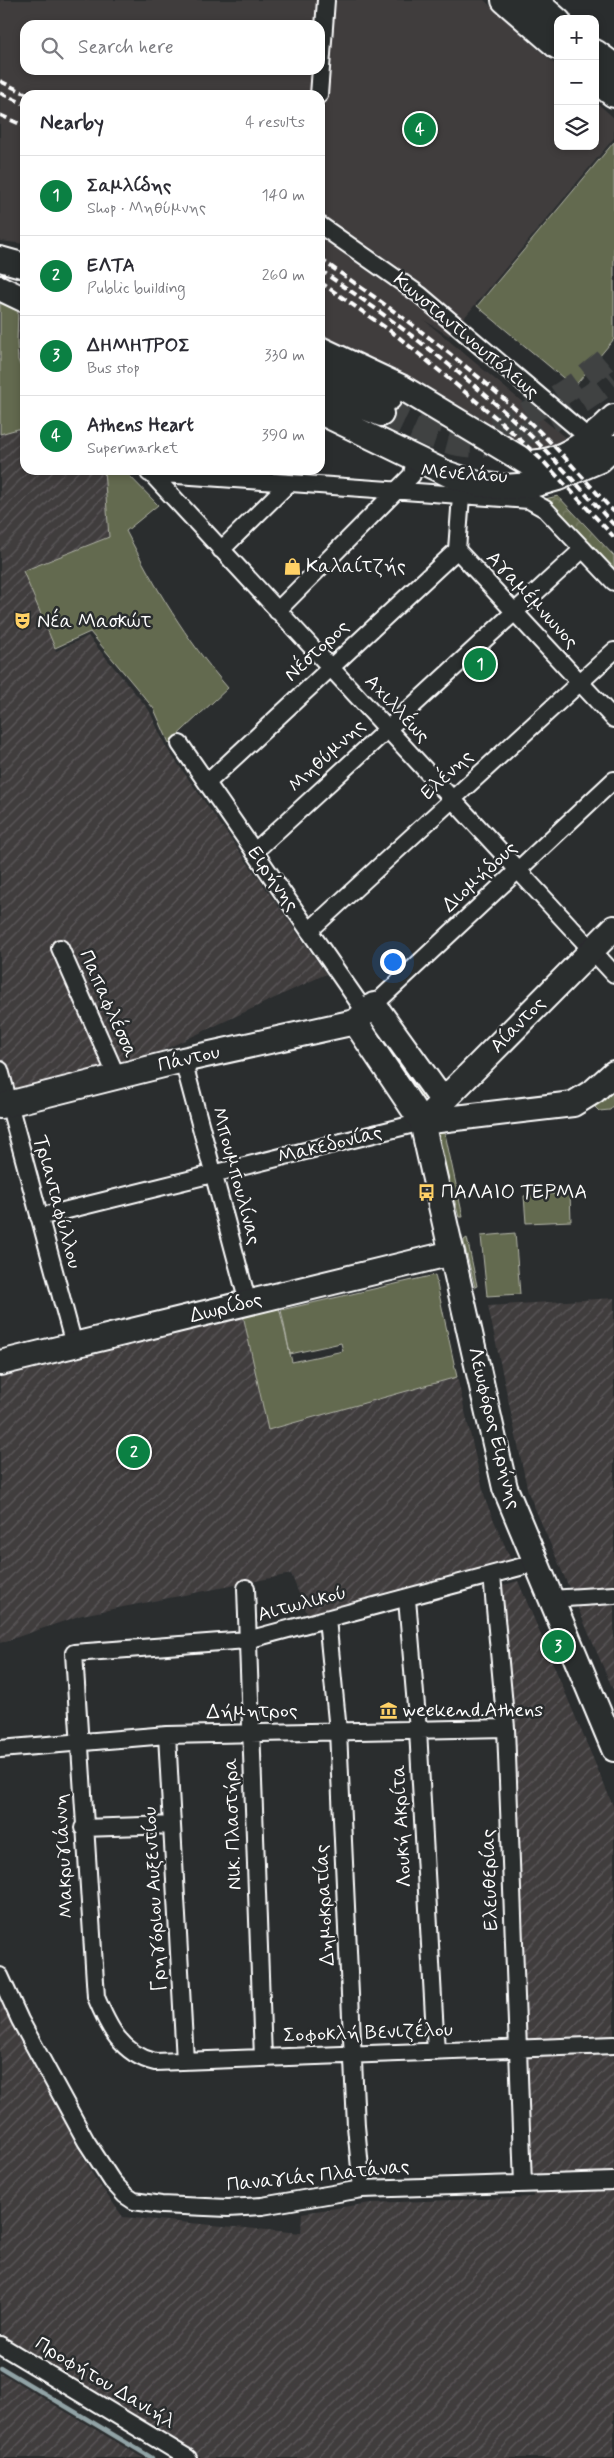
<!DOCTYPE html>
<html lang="en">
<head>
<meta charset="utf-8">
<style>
	:root { --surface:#fff; --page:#f2f2f3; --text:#2b2b33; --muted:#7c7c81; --line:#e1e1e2; --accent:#0b8043 }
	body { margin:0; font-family:Mynerve,sans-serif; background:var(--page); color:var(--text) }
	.controls { position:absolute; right:15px; top:15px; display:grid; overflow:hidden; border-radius:10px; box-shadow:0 2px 8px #0003 }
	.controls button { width:45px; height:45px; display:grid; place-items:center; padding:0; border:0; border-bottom:1px solid var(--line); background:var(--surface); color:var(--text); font:25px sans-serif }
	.you { position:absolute; left:392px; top:961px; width:18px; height:18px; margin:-12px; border:4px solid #fff; border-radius:50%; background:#1a73e8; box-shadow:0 0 0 8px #1a73e833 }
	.badge { display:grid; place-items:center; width:32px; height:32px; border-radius:50%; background:var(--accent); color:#fff; font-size:16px; font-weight:700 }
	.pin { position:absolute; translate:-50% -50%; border:2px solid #fff; box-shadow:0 1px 5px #0006 }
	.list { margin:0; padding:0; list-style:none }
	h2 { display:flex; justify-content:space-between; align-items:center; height:65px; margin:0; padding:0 20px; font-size:21px }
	h2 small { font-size:16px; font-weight:400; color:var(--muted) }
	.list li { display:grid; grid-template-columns:32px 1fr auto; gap:15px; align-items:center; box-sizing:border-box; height:80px; padding:0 20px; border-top:1px solid var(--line) }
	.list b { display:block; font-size:19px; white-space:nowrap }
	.list p { margin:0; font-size:16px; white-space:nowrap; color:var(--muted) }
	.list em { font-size:16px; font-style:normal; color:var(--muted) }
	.icon { flex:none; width:28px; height:28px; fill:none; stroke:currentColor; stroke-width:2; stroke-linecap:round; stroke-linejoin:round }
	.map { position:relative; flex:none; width:614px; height:2458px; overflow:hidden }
	.search { position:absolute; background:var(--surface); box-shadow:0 2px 8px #0003; left:20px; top:20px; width:305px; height:55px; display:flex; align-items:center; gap:12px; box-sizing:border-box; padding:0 18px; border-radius:15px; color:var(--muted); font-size:19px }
	.panel { position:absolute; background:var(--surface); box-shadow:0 2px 8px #0003; left:20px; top:90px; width:305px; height:385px; border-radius:15px }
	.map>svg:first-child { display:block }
	.built { fill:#403d3e; fill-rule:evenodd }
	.industrial { fill:url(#industrial-furrows) }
	.green { fill:#646a50; stroke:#b2b4a8 }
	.forest { fill:url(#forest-crowns); stroke:#b2b4a8 }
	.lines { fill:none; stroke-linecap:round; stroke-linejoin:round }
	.stream { stroke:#91a3a6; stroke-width:4.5 }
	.secondary-tunnel { stroke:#3f4243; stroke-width:24; stroke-dasharray:24 12; stroke-linecap:butt }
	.street-casing { stroke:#fff; stroke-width:20 }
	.secondary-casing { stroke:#fff; stroke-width:28 }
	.primary-casing { stroke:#fff; stroke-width:30 }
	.street { stroke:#2a2d2e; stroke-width:16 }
	.secondary { stroke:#2a2d2e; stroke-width:24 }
	.primary { stroke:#2a2d2e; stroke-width:26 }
	.rail { stroke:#fff; stroke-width:4; stroke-dasharray:8 4; stroke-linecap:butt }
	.labels { text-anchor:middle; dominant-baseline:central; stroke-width:5; stroke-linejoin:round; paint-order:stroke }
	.street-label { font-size:20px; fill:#fff; stroke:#2a2d2e }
	.poi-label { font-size:20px; fill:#fff; stroke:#2a2d2e; text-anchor:start }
</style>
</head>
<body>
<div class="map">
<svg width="614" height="2458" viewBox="0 0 614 2458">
	<defs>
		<pattern id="industrial-furrows" width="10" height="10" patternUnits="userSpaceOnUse" patternTransform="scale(1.25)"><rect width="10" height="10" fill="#403d3e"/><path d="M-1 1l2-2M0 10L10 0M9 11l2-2" fill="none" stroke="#5d5a5b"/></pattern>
		<pattern id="forest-crowns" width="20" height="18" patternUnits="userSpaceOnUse" patternTransform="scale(1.25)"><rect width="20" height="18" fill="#646a50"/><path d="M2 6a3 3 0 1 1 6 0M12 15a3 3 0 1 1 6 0" fill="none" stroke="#7b806a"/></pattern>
	</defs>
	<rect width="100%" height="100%" fill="#2a2d2e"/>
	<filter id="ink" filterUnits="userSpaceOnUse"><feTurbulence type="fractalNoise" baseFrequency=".02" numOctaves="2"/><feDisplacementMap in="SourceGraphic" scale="10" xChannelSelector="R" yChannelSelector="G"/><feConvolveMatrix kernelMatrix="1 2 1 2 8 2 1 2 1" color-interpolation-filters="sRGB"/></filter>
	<g filter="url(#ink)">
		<!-- built -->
		<path class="built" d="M0 0H484L558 67V146H595V101L614 118V138L449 336 424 320 568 440 539 454 524 452 320 342V95H25V244L0 241ZM25 25H320V70H25Z"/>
		<!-- industrial -->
		<path class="industrial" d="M18 309 25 312V378L18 360 16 316Z
			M25 427V470H104L109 537 23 571 56 651 88 636 149 710 166 747 326 974 125 1068 0 1100V434Z
			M614 1298V1692L528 1492 488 1306Z
			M243 1315 268 1430 457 1377 486 1502 511 1560 309 1618 291 1574 82 1615 0 1643V1344L7 1372Z
			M518 1581 614 1808V2458H202L0 2334V2001L23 2047 95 2178 123 2217 301 2233 302 2213 371 2203 533 2197 520 1922 501 1586Z
			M0 2372 63 2410 143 2458H0Z"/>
		<!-- green -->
		<path class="green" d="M614 142V339L574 387 477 306Z
			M0 303 18 309 17 343 18 360 25 378V427L0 434Z
			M104 470H124L158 505 126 531C156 589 185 638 228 688L169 743 154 709 90 632 55 648 23 571 109 537Z
			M378 1030 427 1097 419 1100 375 1032Z
			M612 1088 614 1105 610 1110 599 1111 595 1107Z
			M444 1129 463 1217H459L437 1135 439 1131Z
			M570 1193 571 1221 526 1223 524 1196Z
			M515 1233 520 1294 487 1296 481 1236Z
			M467 1238 477 1286 475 1287 464 1243V1240Z
			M435 1275 457 1377 268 1430 243 1315 279 1307 292 1362 343 1351 341 1343 290 1354 281 1310Z"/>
		<!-- forest -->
		<path class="forest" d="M558 496 614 556V579L545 504V499Z"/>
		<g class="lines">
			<!-- stream -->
			<path class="stream" d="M0 2367 152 2458"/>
			<!-- secondary-tunnel -->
			<path class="secondary-tunnel" d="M389 398C413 408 442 426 469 427 518 429 579 385 614 353
				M381 414C409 426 437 442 467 445 512 451 580 405 614 378"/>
			<defs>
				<path id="street" d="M319 95 326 0
					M320 225 420 295 596 444
					M148 470 614 974
					M149 473 529 500 545 509 614 582
					M461 496 457 550 614 719
					M221 550 289 483
					M277 611 412 475 414 464 412 457
					M180 744 366 1013
					M207 783 457 550
					M254 852 583 549
					M309 931 614 651
					M60 948 117 1077
					M374 1005 614 780
					M183 1060 248 1303
					M0 1070 74 1345
					M39 1217 422 1122
					M535 1563 247 1640 74 1653 96 1997C108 2026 121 2054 155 2062L614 2045
					M492 1575 506 1728 523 2184
					M246 1588 263 2058
					M407 1599 418 1730 436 2052
					M550 1599 614 1595
					M327 1619 338 1731 356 2126 362 2189
					M167 1735 185 2061
					M0 1749 167 1735 506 1728
					M83 1828 172 1825
					M0 1976 20 2020 86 2141 112 2181 125 2195 134 2201 161 2205 228 2208 262 2206 362 2189 614 2181
					M0 2345 188 2458"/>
				<path id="secondary" d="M0 259 25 266
					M0 288 25 300
					M320 349 401 387 526 462C559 466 592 439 614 417
					M320 369 389 398
					M320 389 381 414
					M320 412 448 474 478 484 502 487 533 485 558 478 600 460 614 447
					M355 1022 422 1122 505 1488 614 1749
					M0 1106 183 1060 355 1022 374 1005 443 1101
					M432 1112 614 928
					M422 1122 573 1104 594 1091 614 1073
					M0 1363 452 1253"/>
				<path id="primary" d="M505 0 558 46
					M533 0 558 22
					M595 53 614 67
					M595 79 614 94"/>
			</defs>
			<!-- street casing -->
			<use href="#street" class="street-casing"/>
			<!-- secondary casing -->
			<use href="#secondary" class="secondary-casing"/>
			<!-- primary casing -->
			<use href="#primary" class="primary-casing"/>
			<!-- street -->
			<use href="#street" class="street"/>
			<!-- secondary -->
			<use href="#secondary" class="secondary"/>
			<!-- primary -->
			<use href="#primary" class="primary"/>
			<!-- rail -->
			<path class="rail" d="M0 81 29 95
				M0 93 25 104
				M0 115 25 126
				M320 259C396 311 472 367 539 431 565 456 589 485 614 512
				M320 270C394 320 466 375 531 436 560 464 586 495 614 525
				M320 282 396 335 500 421 543 461 614 537"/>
		</g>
	</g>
	<!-- icons -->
	<defs>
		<symbol id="shop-bare" viewBox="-9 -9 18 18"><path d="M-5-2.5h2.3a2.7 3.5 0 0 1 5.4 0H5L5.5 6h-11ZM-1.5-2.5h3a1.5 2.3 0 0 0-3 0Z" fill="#ffd166" stroke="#2a2d2e" stroke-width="2.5" paint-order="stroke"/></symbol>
		<symbol id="theatre-bare" viewBox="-9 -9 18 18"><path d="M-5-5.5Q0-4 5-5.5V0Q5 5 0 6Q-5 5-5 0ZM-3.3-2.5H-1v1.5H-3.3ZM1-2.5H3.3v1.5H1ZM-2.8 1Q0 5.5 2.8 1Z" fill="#ffd166" stroke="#2a2d2e" stroke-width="2.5" paint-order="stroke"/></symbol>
		<symbol id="bus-bare" viewBox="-9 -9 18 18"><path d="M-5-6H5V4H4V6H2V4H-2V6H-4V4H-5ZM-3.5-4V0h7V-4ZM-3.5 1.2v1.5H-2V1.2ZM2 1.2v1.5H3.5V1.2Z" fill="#ffd166" stroke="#2a2d2e" stroke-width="2.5" paint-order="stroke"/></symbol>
		<symbol id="museum-bare" viewBox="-9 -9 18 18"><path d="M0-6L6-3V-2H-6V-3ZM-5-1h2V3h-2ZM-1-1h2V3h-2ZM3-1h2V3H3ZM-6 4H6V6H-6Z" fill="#ffd166" stroke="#2a2d2e" stroke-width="2.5" paint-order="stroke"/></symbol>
	</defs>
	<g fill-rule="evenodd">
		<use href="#shop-bare" x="280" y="554" width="25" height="25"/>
		<use href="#theatre-bare" x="10" y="608" width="25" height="25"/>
		<use href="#bus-bare" x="414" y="1180" width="25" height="25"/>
		<use href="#museum-bare" x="376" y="1698" width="25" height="25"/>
	</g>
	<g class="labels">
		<!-- street labels -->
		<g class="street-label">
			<text transform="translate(466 336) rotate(40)">Κωνσταντινουπόλεως</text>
			<text transform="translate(464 474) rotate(4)">Μενελάου</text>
			<text transform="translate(532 600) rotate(47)">Αγαμέμνωνος</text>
			<text transform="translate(317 651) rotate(-43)">Νέστορος</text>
			<text transform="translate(397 709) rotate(47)">Αχιλλέως</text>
			<text transform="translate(327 756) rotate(-43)">Μηθύμνης</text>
			<text transform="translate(447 775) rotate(-43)">Ελένης</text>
			<text transform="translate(480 877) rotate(-43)">Διομήδους</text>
			<text transform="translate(273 879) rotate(55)">Ειρήνης</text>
			<text transform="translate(108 1004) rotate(66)">Παπαφλέσσα</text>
			<text transform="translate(518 1025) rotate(-46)">Αίαντος</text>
			<text transform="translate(189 1059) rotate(-13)">Πάντου</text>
			<text transform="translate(330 1145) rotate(-14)">Μακεδονίας</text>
			<text transform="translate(236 1176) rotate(75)">Μπουμπουλίνας</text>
			<text transform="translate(57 1202) rotate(75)">Τριανταφύλλου</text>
			<text transform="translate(226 1308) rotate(-14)">Δωρίδος</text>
			<text transform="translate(494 1428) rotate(76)">Λεωφόρος Ειρήνης</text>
			<text transform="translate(302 1604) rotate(-15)">Αιτωλικού</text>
			<text transform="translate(252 1712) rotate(-1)">Δήμητρος</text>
			<text transform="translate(233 1824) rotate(-92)">Νικ. Πλαστήρα</text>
			<text transform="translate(402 1826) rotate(-93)">Λουκή Ακρίτα</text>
			<text transform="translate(64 1856) rotate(-93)">Μακρυγιάννη</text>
			<text transform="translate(490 1880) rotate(-92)">Ελευθερίας</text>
			<text transform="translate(155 1899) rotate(-93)">Γρηγόριου Αυξεντίου</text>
			<text transform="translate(325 1905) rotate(-93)">Δημοκρατίας</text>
			<text transform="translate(368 2033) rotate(-2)">Σοφοκλή Βενιζέλου</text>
			<text transform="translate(318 2176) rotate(-6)">Παναγιάς Πλατάνας</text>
			<text transform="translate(105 2383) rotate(31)">Προφήτου Δανιήλ</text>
		</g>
		<!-- poi labels -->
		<g class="poi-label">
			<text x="306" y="566">Καλαίτζής</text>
			<text x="37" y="621">Νέα Μασκώτ</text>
			<text x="441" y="1192">ΠΑΛΑΙΟ ΤΕΡΜΑ</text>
			<text x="402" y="1710">weekend.Athens</text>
		</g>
	</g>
</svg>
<div class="controls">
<button>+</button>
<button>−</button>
<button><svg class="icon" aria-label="layers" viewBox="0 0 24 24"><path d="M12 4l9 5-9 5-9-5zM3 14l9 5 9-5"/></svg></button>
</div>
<div class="you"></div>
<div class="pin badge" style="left:480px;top:664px">1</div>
<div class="pin badge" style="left:134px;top:1452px">2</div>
<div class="pin badge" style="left:558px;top:1646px">3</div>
<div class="pin badge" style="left:420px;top:129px">4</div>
<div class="search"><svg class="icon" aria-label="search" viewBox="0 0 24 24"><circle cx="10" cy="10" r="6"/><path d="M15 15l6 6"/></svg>Search here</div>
<section class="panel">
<h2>Nearby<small>4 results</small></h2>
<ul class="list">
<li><span class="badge">1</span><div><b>Σαμλίδης</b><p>Shop · Μηθύμνης</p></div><em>140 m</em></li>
<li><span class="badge">2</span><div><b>ΕΛΤΑ</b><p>Public building</p></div><em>260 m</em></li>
<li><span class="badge">3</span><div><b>ΔΗΜΗΤΡΟΣ</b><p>Bus stop</p></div><em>330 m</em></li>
<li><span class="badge">4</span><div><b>Athens Heart</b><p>Supermarket</p></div><em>390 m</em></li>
</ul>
</section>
</div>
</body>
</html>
